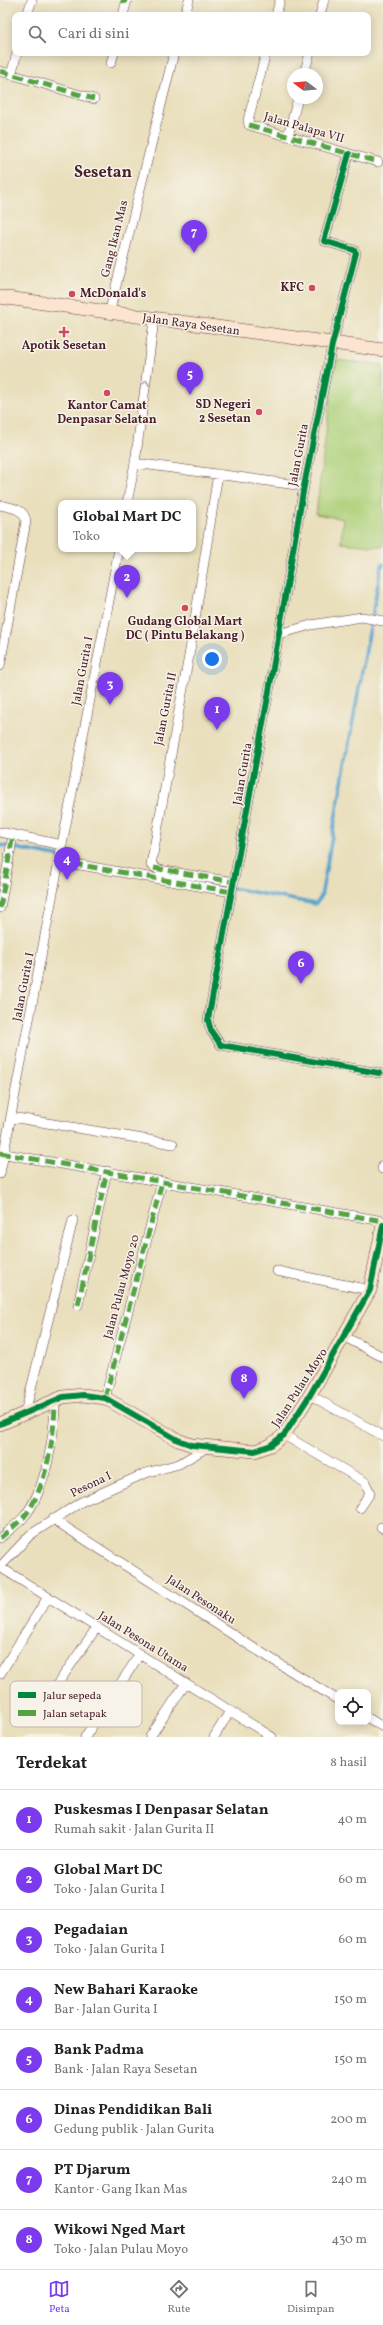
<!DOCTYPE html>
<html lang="id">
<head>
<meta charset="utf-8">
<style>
	:root { --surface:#fff; --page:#f6f6f6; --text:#222; --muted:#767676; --line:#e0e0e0; --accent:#7c3aed }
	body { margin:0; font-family:Vollkorn,serif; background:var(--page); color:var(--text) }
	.controls { position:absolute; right:12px; bottom:12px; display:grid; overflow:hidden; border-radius:8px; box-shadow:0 2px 10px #0003 }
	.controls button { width:36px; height:36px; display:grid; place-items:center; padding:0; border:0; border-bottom:1px solid var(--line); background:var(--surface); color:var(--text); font:20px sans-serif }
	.compass { position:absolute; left:287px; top:68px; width:36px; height:36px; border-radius:50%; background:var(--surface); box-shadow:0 2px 10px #0003; rotate:286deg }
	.you { position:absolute; left:212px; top:659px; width:14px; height:14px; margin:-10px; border:3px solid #fff; border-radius:50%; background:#1a73e8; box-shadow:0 0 0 6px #1a73e833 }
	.badge { display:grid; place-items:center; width:26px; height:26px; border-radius:50%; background:var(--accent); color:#fff; font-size:13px; font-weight:700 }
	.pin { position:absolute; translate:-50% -33px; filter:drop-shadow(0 1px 2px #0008) }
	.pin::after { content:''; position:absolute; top:21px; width:14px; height:12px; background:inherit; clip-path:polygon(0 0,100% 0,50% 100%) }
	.popup { position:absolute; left:58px; top:500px; width:138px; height:52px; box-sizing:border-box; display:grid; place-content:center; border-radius:8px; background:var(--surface); filter:drop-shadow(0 1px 3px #0005); font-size:13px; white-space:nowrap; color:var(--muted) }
	.popup b { font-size:15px; color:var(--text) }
	.popup::after { content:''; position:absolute; left:50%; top:100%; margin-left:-8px; border:8px solid transparent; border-top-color:var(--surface) }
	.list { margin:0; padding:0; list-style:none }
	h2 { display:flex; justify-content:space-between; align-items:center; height:52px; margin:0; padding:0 16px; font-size:17px }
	h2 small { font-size:13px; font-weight:400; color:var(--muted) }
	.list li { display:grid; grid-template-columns:26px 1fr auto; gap:12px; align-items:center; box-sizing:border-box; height:60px; padding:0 16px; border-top:1px solid var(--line) }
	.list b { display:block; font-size:15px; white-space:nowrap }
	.list p { margin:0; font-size:13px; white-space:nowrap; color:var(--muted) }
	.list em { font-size:13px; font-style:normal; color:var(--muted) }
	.icon { flex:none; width:22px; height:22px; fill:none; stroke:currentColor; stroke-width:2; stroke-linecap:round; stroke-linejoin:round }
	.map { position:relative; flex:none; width:383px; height:1737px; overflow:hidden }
	.search { position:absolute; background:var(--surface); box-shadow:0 2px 10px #0003; left:12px; right:12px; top:12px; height:44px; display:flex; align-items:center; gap:10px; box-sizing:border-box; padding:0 14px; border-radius:8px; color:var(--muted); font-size:15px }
	.sheet { height:532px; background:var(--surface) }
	nav { display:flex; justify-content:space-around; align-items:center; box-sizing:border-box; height:56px; border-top:1px solid var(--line); background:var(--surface); font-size:11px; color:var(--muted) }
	nav a { display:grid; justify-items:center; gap:2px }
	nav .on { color:var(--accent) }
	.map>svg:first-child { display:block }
	.green { fill:#aed17a; stroke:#7c7852 }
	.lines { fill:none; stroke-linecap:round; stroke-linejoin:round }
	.stream { stroke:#56a2ce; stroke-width:3.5 }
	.street-casing { stroke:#623c41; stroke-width:10 }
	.secondary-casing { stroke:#623c41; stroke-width:14 }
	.street { stroke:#fff; stroke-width:9 }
	.secondary { stroke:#fce5d0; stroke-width:13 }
	.quiet { stroke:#56a243; stroke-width:5; stroke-dasharray:10 5; stroke-linecap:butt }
	.cycleway-casing { stroke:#f7f3e8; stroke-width:8 }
	.cycleway { stroke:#00873e; stroke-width:6 }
	.oneway { stroke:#ae9aa0 }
	.poi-dot { fill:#d1495b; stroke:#f7f3e8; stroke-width:1.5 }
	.labels { text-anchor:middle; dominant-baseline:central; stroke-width:3; stroke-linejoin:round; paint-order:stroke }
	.street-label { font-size:12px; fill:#4a1f2b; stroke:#f7f3e8 }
	.poi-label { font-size:12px; font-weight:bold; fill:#4a1f2b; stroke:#f7f3e8 }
	.district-label { font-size:16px; font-weight:bold; fill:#4a1f2b; stroke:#f7f3e8 }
	.key { fill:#f7f3e8; stroke:#c3b3af; stroke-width:1 }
	.key-label { font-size:11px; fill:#4a1f2b }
</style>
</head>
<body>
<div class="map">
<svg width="383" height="1737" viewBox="0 0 383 1737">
	<rect width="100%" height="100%" fill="#f7f3e8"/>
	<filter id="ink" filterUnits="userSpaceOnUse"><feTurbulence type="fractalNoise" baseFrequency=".025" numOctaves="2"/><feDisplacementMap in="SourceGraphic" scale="8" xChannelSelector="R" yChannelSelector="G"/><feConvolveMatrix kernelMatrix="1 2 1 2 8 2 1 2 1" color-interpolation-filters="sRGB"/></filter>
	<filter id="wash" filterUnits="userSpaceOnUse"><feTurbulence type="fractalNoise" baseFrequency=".012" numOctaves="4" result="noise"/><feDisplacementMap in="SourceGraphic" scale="16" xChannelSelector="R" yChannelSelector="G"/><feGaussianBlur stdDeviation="0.9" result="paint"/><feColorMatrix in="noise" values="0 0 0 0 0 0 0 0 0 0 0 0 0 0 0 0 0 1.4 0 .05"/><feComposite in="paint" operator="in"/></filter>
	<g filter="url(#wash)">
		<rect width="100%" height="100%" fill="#e9dfbc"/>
		<!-- green -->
		<path class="green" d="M335 360 383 365V547L341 543 343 519 316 514Z"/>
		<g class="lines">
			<!-- stream -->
			<path class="stream" d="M0 845 71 859
				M232 888 316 904 321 897 381 567 383 564"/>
		</g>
	</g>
	<g filter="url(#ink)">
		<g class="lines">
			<defs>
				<path id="street" d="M27 15 32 0
					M123 15 127 0
					M185 15 189 0
					M276 15 280 0
					M320 15 324 0
					M266 53 248 120 249 125 378 162
					M111 63 114 53
					M0 71 94 99
					M304 74 310 53
					M11 75 17 53
					M288 136 298 98
					M349 154 324 241 354 250 356 253 332 345 304 486 269 691 208 1020 211 1031 221 1045 379 1073
					M109 314 174 53
					M135 463 304 486
					M218 474 190 650 151 865 159 870 234 882
					M127 503 135 463 154 320
					M0 505C11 508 24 508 26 521L0 666
					M279 634 311 625 362 617 383 621
					M0 832 62 845 0 1174
					M62 845 119 549
					M58 861 232 892
					M0 908 13 835
					M11 1117 173 1144
					M0 1153 383 1221
					M382 1169 383 1165
					M277 1271 370 1290
					M78 1305 107 1171
					M345 1337 383 1357
					M310 1395 383 1436
					M105 1398 162 1182
					M25 1413 73 1220
					M284 1435 365 1482 370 1493 360 1508
					M53 1519 249 1645 338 1700
					M381 1527 383 1528
					M0 1538C8 1531 16 1525 23 1518 46 1492 55 1434 55 1400
					M0 1567 272 1737
					M0 1567 30 1535 81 1502 146 1473 179 1464 206 1448
					M0 1674 48 1597
					M43 1705 97 1627
					M368 1718 383 1727
					M85 1737 140 1654
					M150 1737 186 1683
					M214 1737 230 1711"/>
				<path id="secondary" d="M0 297 383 350
					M0 1424 63 1397 83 1395 105 1398 178 1440 192 1445 255 1451 271 1445 284 1435 310 1395 370 1290 383 1225"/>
			</defs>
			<!-- street casing -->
			<use href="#street" class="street-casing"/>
			<!-- secondary casing -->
			<use href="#secondary" class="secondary-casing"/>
			<!-- street -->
			<use href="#street" class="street"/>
			<!-- secondary -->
			<use href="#secondary" class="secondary"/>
			<!-- quiet -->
			<path class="quiet" d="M121 0 127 2
				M0 71 94 99
				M249 125 378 162
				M58 861 232 892
				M154 868 234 882
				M0 908 13 835
				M0 1153 383 1221
				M78 1305 107 1171
				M105 1398 162 1182
				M0 1538C8 1531 16 1525 23 1518 46 1492 55 1434 55 1400"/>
			<defs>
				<path id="cycleway" d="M349 154 324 241 354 250 356 253 332 345 304 486 269 691 208 1020 211 1031 221 1045 379 1073
					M0 1424 63 1397 83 1395 105 1398 178 1440 192 1445 255 1451 271 1445 284 1435 310 1395 370 1290 383 1225"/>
			</defs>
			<!-- cycleway casing -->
			<use href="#cycleway" class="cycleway-casing"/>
			<!-- cycleway -->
			<use href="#cycleway" class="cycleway"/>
		</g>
		<!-- one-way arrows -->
		<defs><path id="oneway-chevron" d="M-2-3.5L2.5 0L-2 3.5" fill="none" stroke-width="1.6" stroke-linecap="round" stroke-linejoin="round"/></defs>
		<use class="oneway" href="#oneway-chevron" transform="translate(146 383) rotate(-82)"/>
	</g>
	<!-- markers -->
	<g class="poi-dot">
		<circle cx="312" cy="288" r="4"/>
		<circle cx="72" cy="294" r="4"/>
		<path d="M62 326h4v4h4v4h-4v4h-4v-4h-4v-4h4z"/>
		<circle cx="107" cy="393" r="4"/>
		<circle cx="259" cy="412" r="4"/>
		<circle cx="185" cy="608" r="4"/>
	</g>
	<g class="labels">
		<!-- street labels -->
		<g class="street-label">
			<text transform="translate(304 128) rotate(16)">Jalan Palapa VII</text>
			<text transform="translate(115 239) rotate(-76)">Gang Ikan Mas</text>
			<text transform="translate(191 325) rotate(8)">Jalan Raya Sesetan</text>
			<text transform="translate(299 455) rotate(-79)">Jalan Gurita</text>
			<text transform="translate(83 671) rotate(-79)">Jalan Gurita I</text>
			<text transform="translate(166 709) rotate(-79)">Jalan Gurita II</text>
			<text transform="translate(243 774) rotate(-80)">Jalan Gurita</text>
			<text transform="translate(24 987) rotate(-79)">Jalan Gurita I</text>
			<text transform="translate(122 1287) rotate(-75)">Jalan Pulau Moyo 20</text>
			<text transform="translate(300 1388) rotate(-57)">Jalan Pulau Moyo</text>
			<text transform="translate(91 1485) rotate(-26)">Pesona I</text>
			<text transform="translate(201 1600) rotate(33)">Jalan Pesonaku</text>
			<text transform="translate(143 1642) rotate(32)">Jalan Pesona Utama</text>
		</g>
		<!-- poi labels -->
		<g class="poi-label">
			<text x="304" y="288" text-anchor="end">KFC</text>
			<text x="80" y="294" text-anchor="start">McDonald's</text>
			<text x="64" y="346">Apotik Sesetan</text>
			<text x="251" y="405" text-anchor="end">SD Negeri<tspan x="251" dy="14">2 Sesetan</tspan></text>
			<text x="107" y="406">Kantor Camat<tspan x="107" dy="14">Denpasar Selatan</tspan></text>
			<text x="185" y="622">Gudang Global Mart<tspan x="185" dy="14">DC ( Pintu Belakang )</tspan></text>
		</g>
		<!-- district labels -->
		<g class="district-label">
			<text x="103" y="173">Sesetan</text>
		</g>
	</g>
	<!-- legend -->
	<rect x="10" y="1681" width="132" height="46" rx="6" class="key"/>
	<rect x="18" y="1692" width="18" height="6" fill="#00873e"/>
	<rect x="18" y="1710" width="18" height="6" fill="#56a243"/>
	<g class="key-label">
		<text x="43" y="1699">Jalur sepeda</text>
		<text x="43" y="1717">Jalan setapak</text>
	</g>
</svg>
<div class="controls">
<button><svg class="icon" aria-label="locate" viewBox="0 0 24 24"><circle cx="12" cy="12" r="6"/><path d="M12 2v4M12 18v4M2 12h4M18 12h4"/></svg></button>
</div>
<svg class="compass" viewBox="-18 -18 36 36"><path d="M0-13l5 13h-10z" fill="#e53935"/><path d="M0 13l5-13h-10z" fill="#767676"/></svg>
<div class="you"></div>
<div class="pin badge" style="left:217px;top:730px">1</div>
<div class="pin badge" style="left:127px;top:598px">2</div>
<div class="popup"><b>Global Mart DC</b>Toko</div>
<div class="pin badge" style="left:110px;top:705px">3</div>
<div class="pin badge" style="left:67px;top:880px">4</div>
<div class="pin badge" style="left:190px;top:395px">5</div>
<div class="pin badge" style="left:301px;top:984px">6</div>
<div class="pin badge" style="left:194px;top:253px">7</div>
<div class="pin badge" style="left:244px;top:1399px">8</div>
<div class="search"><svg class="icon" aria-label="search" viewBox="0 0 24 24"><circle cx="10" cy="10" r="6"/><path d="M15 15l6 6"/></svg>Cari di sini</div>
</div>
<section class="sheet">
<h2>Terdekat<small>8 hasil</small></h2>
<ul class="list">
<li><span class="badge">1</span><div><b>Puskesmas I Denpasar Selatan</b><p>Rumah sakit · Jalan Gurita II</p></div><em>40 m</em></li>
<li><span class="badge">2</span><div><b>Global Mart DC</b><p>Toko · Jalan Gurita I</p></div><em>60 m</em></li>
<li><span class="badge">3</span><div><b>Pegadaian</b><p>Toko · Jalan Gurita I</p></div><em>60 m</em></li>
<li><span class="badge">4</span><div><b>New Bahari Karaoke</b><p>Bar · Jalan Gurita I</p></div><em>150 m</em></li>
<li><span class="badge">5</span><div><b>Bank Padma</b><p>Bank · Jalan Raya Sesetan</p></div><em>150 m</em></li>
<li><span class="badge">6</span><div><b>Dinas Pendidikan Bali</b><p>Gedung publik · Jalan Gurita</p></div><em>200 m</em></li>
<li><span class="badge">7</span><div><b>PT Djarum</b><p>Kantor · Gang Ikan Mas</p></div><em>240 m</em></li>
<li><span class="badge">8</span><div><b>Wikowi Nged Mart</b><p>Toko · Jalan Pulau Moyo</p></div><em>430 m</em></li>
</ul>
</section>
<nav>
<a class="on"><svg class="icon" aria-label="map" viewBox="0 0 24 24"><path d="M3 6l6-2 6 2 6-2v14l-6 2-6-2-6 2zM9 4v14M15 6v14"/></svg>Peta</a>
<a><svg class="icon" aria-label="directions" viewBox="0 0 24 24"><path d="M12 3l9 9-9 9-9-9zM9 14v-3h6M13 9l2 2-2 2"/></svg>Rute</a>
<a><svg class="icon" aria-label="saved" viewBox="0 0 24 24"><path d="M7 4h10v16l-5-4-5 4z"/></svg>Disimpan</a>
</nav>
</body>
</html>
